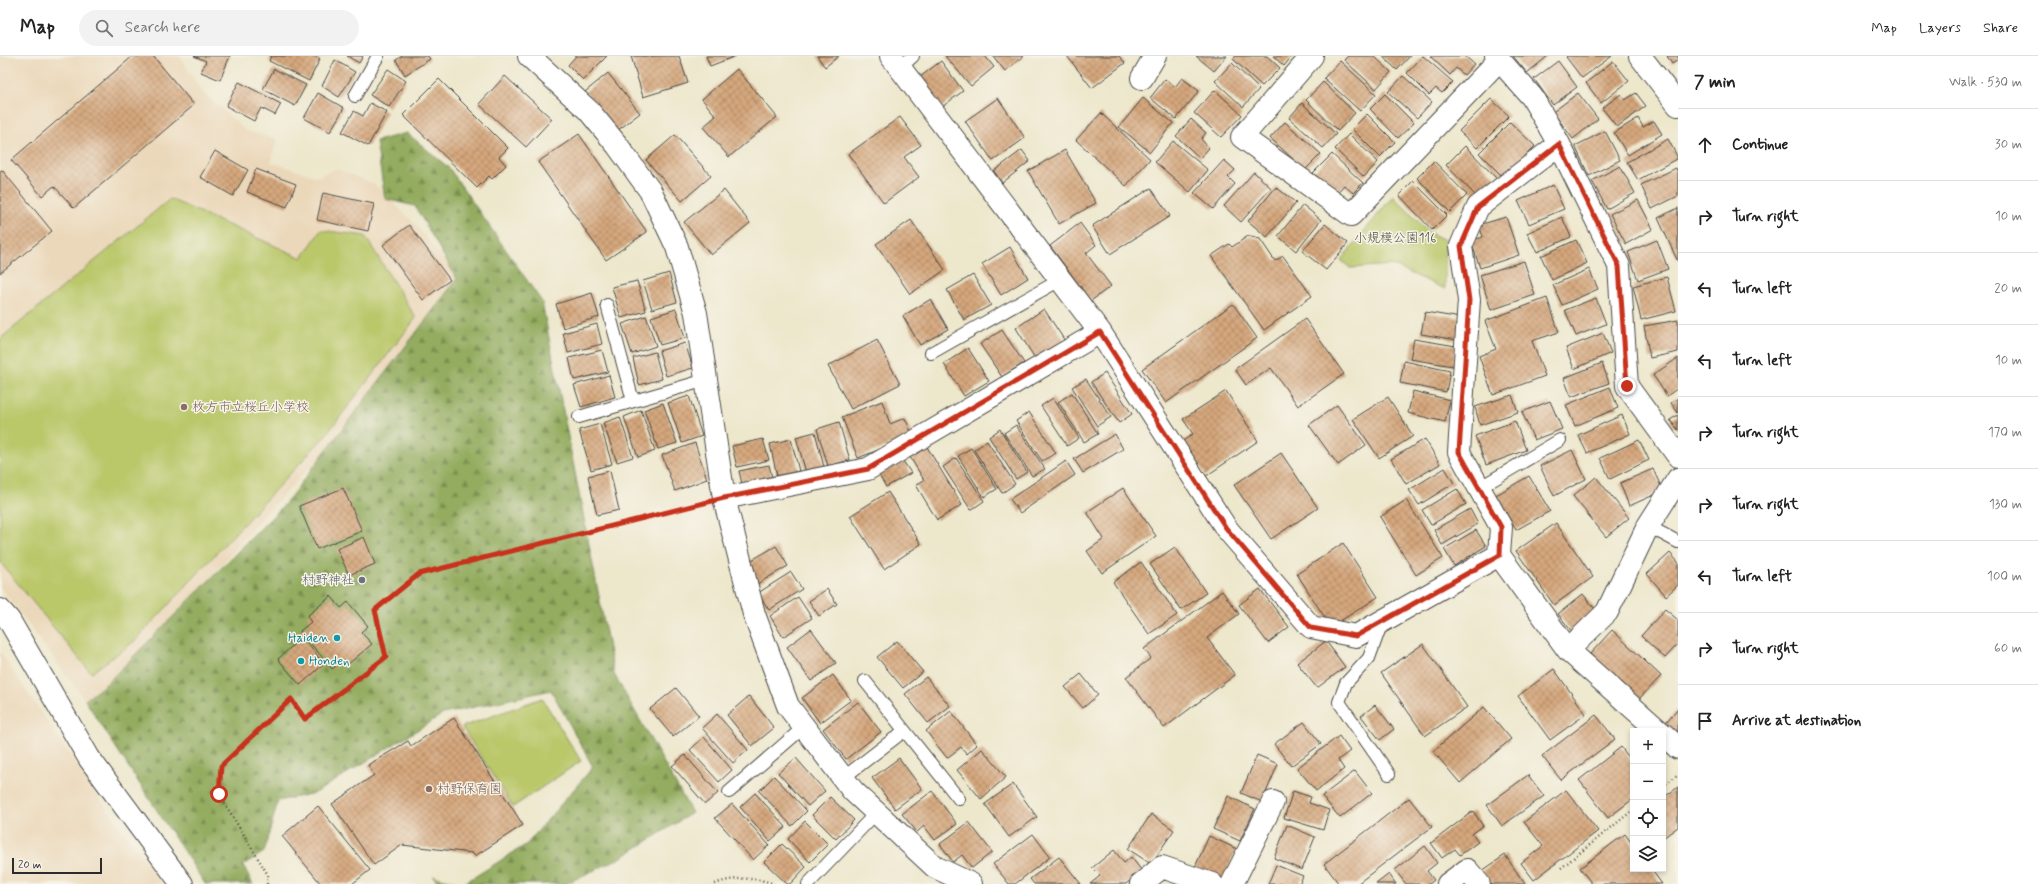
<!DOCTYPE html>
<html lang="en">
<head>
<meta charset="utf-8">
<style>
	:root { --surface:#fff; --page:#f2f2f2; --text:#222; --muted:#767676; --line:#e0e0e0 }
	body { margin:0; font-family:Mynerve,"Klee One",sans-serif; background:var(--page); color:var(--text) }
	.controls { position:absolute; right:12px; bottom:12px; display:grid; overflow:hidden; border-radius:0px; box-shadow:0 2px 6px #0003 }
	.controls button { width:36px; height:36px; display:grid; place-items:center; padding:0; border:0; border-bottom:1px solid var(--line); background:var(--surface); color:var(--text); font:20px sans-serif }
	.scale { position:absolute; left:12px; bottom:10px; width:90px; box-sizing:border-box; padding-left:4px; border:2px solid #2b2b2b; border-top:0; font-size:11px; line-height:14px; white-space:nowrap; color:#2b2b2b; -webkit-text-stroke:3px #f7f3e8; paint-order:stroke }
	.stop { position:absolute; width:12px; height:12px; margin:-9px; border:3px solid #c8321e; border-radius:50%; background:#fff }
	.stop.end { background:#c8321e; border-color:#fff; box-shadow:0 1px 4px #0008 }
	.list { margin:0; padding:0; list-style:none }
	h2 { display:flex; justify-content:space-between; align-items:center; height:52px; margin:0; padding:0 16px; font-size:17px }
	h2 small { font-size:13px; font-weight:400; color:var(--muted) }
	.list li { display:grid; grid-template-columns:26px 1fr auto; gap:12px; align-items:center; box-sizing:border-box; height:72px; padding:0 16px; border-top:1px solid var(--line) }
	.list b { display:block; font-size:15px; white-space:nowrap }
	.list em { font-size:13px; font-style:normal; color:var(--muted) }
	.icon { flex:none; width:22px; height:22px; fill:none; stroke:currentColor; stroke-width:2; stroke-linecap:round; stroke-linejoin:round }
	.map { position:relative; flex:none; width:1678px; height:828px; overflow:hidden }
	header { display:flex; align-items:center; gap:24px; box-sizing:border-box; height:56px; padding:0 20px; background:var(--surface); border-bottom:1px solid var(--line) }
	header strong { font-size:19px }
	nav { display:flex; gap:22px; margin-inline-start:auto; font-size:14px }
	.search { width:280px; height:36px; background:var(--page); display:flex; align-items:center; gap:10px; box-sizing:border-box; padding:0 14px; border-radius:22px; color:var(--muted); font-size:15px }
	main { display:flex }
	aside { flex:1; background:var(--surface) }
	.map>svg:first-child { display:block }
	.built { fill:#ebd8ba }
	.green { fill:#bac86b; stroke:#727a4b }
	.forest { fill:url(#forest-firs); stroke:#5f6c45 }
	.building { fill:url(#building-cross-hatch) }
	.lines { fill:none; stroke-linecap:round; stroke-linejoin:round }
	.lane-casing { stroke:#484743; stroke-width:14 }
	.street-casing { stroke:#484743; stroke-width:24 }
	.path { stroke:#484743; stroke-width:2.5; stroke-dasharray:1 3; stroke-linecap:butt }
	.lane { stroke:#fff; stroke-width:12 }
	.street { stroke:#fff; stroke-width:22 }
	.route { stroke:#c8321e; stroke-width:5 }
	.education-dot { fill:#8d6e63; stroke:#f7f3e8; stroke-width:1.5 }
	.worship-dot { fill:#6b7280; stroke:#f7f3e8; stroke-width:1.5 }
	.culture-dot { fill:#0f9aa8; stroke:#f7f3e8; stroke-width:1.5 }
	.labels { text-anchor:middle; dominant-baseline:central; stroke-width:3; stroke-linejoin:round; paint-order:stroke }
	.park-label { font-size:13px; fill:#4f523b; stroke:#f7f3e8 }
	.education-label { font-size:13px; fill:#785e54; stroke:#f7f3e8; text-anchor:start }
	.worship-label { font-size:13px; fill:#5b616d; stroke:#f7f3e8; text-anchor:end }
	.culture-label { font-size:13px; fill:#0d838f; stroke:#f7f3e8; text-anchor:end }
</style>
</head>
<body>
<header>
<strong>Map</strong>
<div class="search"><svg class="icon" aria-label="search" viewBox="0 0 24 24"><circle cx="10" cy="10" r="6"/><path d="M15 15l6 6"/></svg>Search here</div>
<nav><a>Map</a><a>Layers</a><a>Share</a></nav>
</header>
<main>
<div class="map">
<svg width="1678" height="828" viewBox="0 0 1678 828">
	<defs>
		<pattern id="forest-firs" width="22" height="20" patternUnits="userSpaceOnUse"><rect width="22" height="20" fill="#93ac5f"/><path d="M5 1l3.5 6h-7zM16 11l3.5 6h-7z" fill="#788c4f"/></pattern>
		<pattern id="building-cross-hatch" width="8" height="8" patternUnits="userSpaceOnUse"><rect width="8" height="8" fill="#d5a77d"/><path d="M0 0l8 8M0 8l8-8" fill="none" stroke="#ad8867"/></pattern>
	</defs>
	<rect width="100%" height="100%" fill="#f7f3e8"/>
	<filter id="ink" filterUnits="userSpaceOnUse"><feTurbulence type="fractalNoise" baseFrequency=".025" numOctaves="2"/><feDisplacementMap in="SourceGraphic" scale="8" xChannelSelector="R" yChannelSelector="G"/><feConvolveMatrix kernelMatrix="1 2 1 2 8 2 1 2 1" color-interpolation-filters="sRGB"/></filter>
	<filter id="wash" filterUnits="userSpaceOnUse"><feTurbulence type="fractalNoise" baseFrequency=".012" numOctaves="4" result="noise"/><feDisplacementMap in="SourceGraphic" scale="16" xChannelSelector="R" yChannelSelector="G"/><feGaussianBlur stdDeviation="0.9" result="paint"/><feColorMatrix in="noise" values="0 0 0 0 0 0 0 0 0 0 0 0 0 0 0 0 0 1.4 0 .05"/><feComposite in="paint" operator="in"/></filter>
	<g filter="url(#wash)">
		<rect width="100%" height="100%" fill="#ede7cc"/>
		<!-- built -->
		<path class="built" d="M0 0H179L200 33 246 75 277 83 271 106 317 121 336 113 374 128 413 166 453 215 466 248 268 455 94 656 0 531Z
			M0 596 95 736 162 828H0Z"/>
		<!-- green -->
		<path class="green" d="M1393 140 1430 177 1445 184V233L1392 209 1350 212 1341 204Z
			M170 143 302 202 321 174 365 180 416 262 326 379 136 584 91 617 0 506V283Z
			M542 642 581 705 513 751 462 671Z"/>
		<!-- forest -->
		<path class="forest" d="M407 77 449 112 542 246 614 618 692 757 622 801 565 828H439L433 820 463 828 527 788 593 711 551 634 443 658 315 737 278 745 264 796 243 809 253 828H205L85 644 106 628 285 448 457 223 415 150 385 143 376 85Z"/>
		<g id="blocks">
			<!-- building -->
			<path class="building" d="M133 0H153L194 49 74 152 54 130 42 140 11 104Z
				M194 0H230L220 24 201 16 206 5Z
				M271 0H315L320 3 309 25 269 5Z
				M347 0H363L359 7Z
				M402 0H428L430 3 405 19 396 4Z
				M576 0H607L583 24 568 9Z
				M631 0H679L688 27 643 41Z
				M706 0H736L710 10Z
				M817 0H839L825 11Z
				M945 0H985L994 11 971 30Z
				M993 0H1024L1005 15Z
				M1067 0H1119L1125 7 1092 32Z
				M1196 0H1227L1214 15Z
				M1236 0H1267L1280 12 1262 30 1233 3Z
				M1273 0H1292L1284 10Z
				M1348 0H1374L1391 16 1376 33 1344 4Z
				M1382 0H1410L1397 14Z
				M1423 0 1453 26 1442 37 1436 32 1429 39 1407 17Z
				M1430 0H1465L1474 8 1464 19 1456 12 1450 19Z
				M1513 0H1548L1527 17Z
				M1567 0H1612L1582 22 1566 1Z
				M1667 0H1678V4L1672 8Z
				M335 4 355 16 339 41 322 30Z
				M941 5 963 35 942 51 920 21Z
				M1340 5 1376 38 1360 55 1324 22Z
				M1558 5 1577 31 1553 49 1534 23Z
				M1613 5 1629 25 1601 47 1586 27Z
				M1232 7 1259 33 1243 51 1215 25Z
				M274 13 306 29 295 50 263 33Z
				M388 13 406 25 389 51 370 39Z
				M737 13 777 61 729 101 703 71 716 60 702 43Z
				M608 17 640 57 617 75 585 36Z
				M505 20 552 63 526 91 479 48Z
				M1403 20 1432 46 1417 62 1388 36Z
				M1182 22 1199 35 1176 63 1150 42 1165 23 1175 31Z
				M439 23 508 92 499 101 506 109 492 123 489 120 477 132 403 59Z
				M239 26 281 48 275 59 261 52 254 65 226 50Z
				M1323 26 1355 57 1338 75 1306 44Z
				M1215 34 1242 59 1221 81 1194 57Z
				M318 37 344 52 330 76 304 62Z
				M1578 37 1598 63 1573 83 1553 56Z
				M1636 37 1646 50 1617 71 1602 52 1621 38 1625 44Z
				M1385 38 1414 67 1398 82 1370 53Z
				M998 42 1025 82 993 105 965 65Z
				M1143 42 1173 67 1150 96 1119 71Z
				M1491 43 1509 60 1477 92 1459 75Z
				M370 47 387 56 368 90 342 76 354 55 363 60Z
				M1302 47 1336 78 1323 92 1289 62Z
				M1101 57 1150 103 1126 130 1076 84Z
				M1367 58 1395 86 1380 101 1352 73Z
				M900 61 921 89 904 101 919 121 884 147 848 98Z
				M1638 62 1643 71 1654 65 1662 78 1628 99 1614 77Z
				M1191 63 1206 77 1201 83 1209 92 1200 102 1176 80Z
				M1285 66 1321 98 1305 114 1270 82Z
				M1510 66 1535 90 1504 122 1479 97Z
				M1605 75 1620 104 1589 120 1575 90Z
				M579 78 647 176 606 204 538 106Z
				M1349 78 1378 106 1364 121 1335 93Z
				M675 79 711 120 682 145 646 104Z
				M1668 83 1678 102 1638 124 1627 106Z
				M1173 85 1208 114 1190 136 1155 106Z
				M1465 90 1497 123 1478 142 1446 109Z
				M1022 94 1030 105 1002 127 994 115Z
				M1065 94 1096 147 1059 168 1028 115Z
				M215 95 248 114 233 140 200 121Z
				M1332 98 1363 127 1353 137 1344 129 1336 138 1313 117Z
				M1224 104 1235 114 1228 121 1235 128 1213 153 1194 137Z
				M1434 105 1467 139 1450 156 1417 122Z
				M1620 110 1635 137 1607 153 1592 125Z
				M1676 112 1678 117V140L1652 153 1641 129Z
				M256 113 296 128 287 151 247 136Z
				M2 114 52 175 0 217V115Z
				M1254 116 1271 132 1241 166 1224 150Z
				M1413 125 1447 159 1432 174 1399 139Z
				M1553 129 1564 153 1529 168 1518 145Z
				M1276 131 1296 147 1267 181 1248 165Z
				M1151 132 1170 160 1110 198 1092 170Z
				M724 134 750 167 711 199 684 166Z
				M323 137 374 148 368 175 317 164Z
				M1638 144 1653 173 1626 188 1610 158Z
				M1303 149 1321 164 1296 195 1278 180Z
				M1678 152V206L1658 162Z
				M1506 161 1519 199 1480 212 1471 185 1483 181 1479 169Z
				M1562 161 1571 181 1537 196 1527 177Z
				M911 164 945 214 910 238 876 188Z
				M1080 167 1096 189 1086 197 1111 230 1091 245 1050 190Z
				M1325 168 1348 187 1326 214 1302 195Z
				M409 169 450 224 423 244 383 189Z
				M1248 180 1260 183 1275 205 1283 200 1312 240 1264 274 1211 200 1229 188 1232 191Z
				M1576 184 1587 207 1552 224 1541 200Z
				M1657 184 1668 213 1638 224 1628 196Z
				M1010 191 1028 222 1001 239 982 208Z
				M1524 205 1535 239 1491 254 1480 219Z
				M1589 213 1598 233 1562 249 1553 229Z
				M669 217 677 246 652 253 643 225Z
				M973 219 991 249 964 264 947 234Z
				M1667 221 1676 255 1641 264 1633 230Z
				M637 225 646 255 621 262 612 231Z
				M592 237 599 261 563 272 556 248Z
				M1547 242 1559 276 1532 285 1545 320 1493 339 1479 300 1496 293 1485 265Z
				M1596 242 1606 268 1576 280 1565 254Z
				M931 243 948 273 920 289 903 260Z
				M1233 248 1257 282 1166 347 1142 313Z
				M676 253 685 282 660 289 651 261Z
				M1044 253 1065 285 1036 304 1016 272Z
				M1425 256 1461 262 1457 284 1421 278Z
				M646 260 656 290 632 298 622 268Z
				M1305 263 1344 318 1298 350 1271 312 1246 329 1235 313Z
				M1678 264V296L1650 302 1644 270Z
				M597 268 602 288 568 297 563 277Z
				M1002 274 1024 307 1002 321 980 288Z
				M1603 277 1611 297 1574 313 1566 292Z
				M1414 283 1456 290 1453 310 1410 303Z
				M877 284 900 328 851 353 828 310Z
				M685 287 693 312 666 320 659 295Z
				M968 292 989 325 964 340 944 308Z
				M602 294 608 316 574 324 569 302Z
				M655 296 662 323 639 329 633 302Z
				M1678 302V332L1667 340 1653 319Z
				M1404 305 1450 315 1446 336 1400 327Z
				M1602 307 1609 327 1571 341 1564 322Z
				M1105 317 1132 358 1119 367 1091 326Z
				M609 319 615 341 581 351 574 329Z
				M1086 323 1111 361 1097 370 1072 331Z
				M1610 331 1618 352 1575 370 1566 349Z
				M1226 335 1258 385 1206 420 1183 385 1193 378 1183 363Z
				M1413 335 1450 344 1445 366 1408 357Z
				M1072 337 1098 378 1084 386 1058 346Z
				M1512 339 1518 356 1480 369 1475 351Z
				M689 340 702 380 682 387 668 347Z
				M1388 341 1413 380 1379 402 1353 363Z
				M1053 342 1079 382 1067 390 1041 350Z
				M1678 342V357L1671 347Z
				M882 345 890 368 905 362 913 380 858 402 842 361Z
				M1550 345 1562 373 1534 384 1522 356Z
				M663 347 677 387 658 393 644 354Z
				M1337 349 1366 389 1338 409 1309 369Z
				M641 354 655 395 638 401 624 361Z
				M1029 356 1056 397 1042 405 1016 365Z
				M1622 359 1630 378 1587 397 1578 379Z
				M1678 359V374L1670 364Z
				M620 361 633 401 617 406 603 367Z
				M1515 365 1526 394 1486 409 1475 380Z
				M839 366 850 404 828 410 817 373Z
				M600 368 612 408 591 414 579 374Z
				M1016 369 1045 413 1032 420 1004 377Z
				M1000 373 1027 416 1016 423 989 381Z
				M815 376 825 415 807 420 796 381Z
				M1115 378 1123 393 1083 417 1074 403Z
				M763 383 769 404 737 411 732 390Z
				M791 383 799 415 777 420 770 388Z
				M1425 383 1440 408 1406 428 1391 403Z
				M1639 384 1649 404 1610 423 1600 402Z
				M987 385 1015 428 1002 437 974 394Z
				M695 387 707 423 675 435 662 399Z
				M927 391 962 449 937 464 916 429 924 424 910 401Z
				M971 392 997 433 984 441 958 400Z
				M1572 394 1586 423 1554 440 1540 410Z
				M1281 397 1318 452 1271 483 1234 429Z
				M956 402 984 445 971 454 943 411Z
				M903 405 911 417 886 431 879 419Z
				M1066 405 1075 419 1020 457 1010 443Z
				M769 409 773 426 743 432 739 415Z
				M1445 412 1454 427 1419 449 1409 434Z
				M1653 413 1663 435 1629 450 1620 427Z
				M610 415 619 454 597 459 588 420Z
				M1529 420 1550 455 1516 474 1496 439Z
				M1596 421 1629 462 1606 481 1573 440Z
				M343 432 362 475 317 493 299 450Z
				M1123 432 1156 480 1102 517 1087 495 1104 483 1087 456Z
				M1457 433 1466 448 1431 469 1422 454Z
				M888 436 921 488 884 513 850 460Z
				M1406 444 1443 502 1416 519 1380 461Z
				M1470 453 1478 468 1442 489 1434 474Z
				M1556 467 1593 521 1554 549 1516 495Z
				M1476 474 1486 490 1454 510 1444 493Z
				M364 481 375 508 349 519 337 493Z
				M1343 487 1378 541 1331 571 1297 518Z
				M776 490 788 510 757 528 745 508Z
				M1175 491 1206 537 1181 554 1150 508Z
				M1670 497 1678 506V529L1666 540 1647 518Z
				M1141 506 1177 559 1149 578 1113 526Z
				M791 516 802 533 769 554 758 537Z
				M827 533 837 548 819 560 809 545Z
				M1260 533 1289 571 1268 587 1239 549Z
				M1222 535 1239 558 1207 582 1235 619 1164 672 1126 621 1151 602 1144 593Z
				M1583 538 1598 557 1573 577 1558 558Z
				M331 540 341 552 348 546 368 570 361 576 372 588 347 609 343 604 332 613 300 575 311 566 307 560Z
				M798 541 812 562 783 581 770 560Z
				M1665 553 1678 564V588L1665 602 1641 580Z
				M811 573 836 607 811 625 787 591Z
				M1612 574 1661 620 1638 644 1590 598Z
				M302 581 324 608 300 629 278 603Z
				M897 585 923 616 903 632 877 601Z
				M1326 585 1345 611 1317 632 1297 607Z
				M1423 588 1467 651 1425 680 1381 617Z
				M1554 613 1586 658 1550 684 1518 640Z
				M1081 618 1098 639 1083 652 1065 631Z
				M833 619 851 644 820 667 802 642Z
				M926 621 950 650 928 667 905 638Z
				M676 632 699 660 673 681 650 653Z
				M749 640 774 672 752 690 727 659Z
				M858 646 881 676 846 703 823 673Z
				M1375 649 1394 673 1380 684 1361 660Z
				M1484 651 1511 683 1460 727 1433 695Z
				M1678 652V685L1661 672Z
				M951 655 977 689 967 698 961 691 947 702 926 675Z
				M717 658 748 694 733 707 702 672Z
				M1596 659 1615 683 1561 724 1542 700Z
				M454 662 523 769 475 800 472 797 402 789 374 809 332 748 374 719 368 709 408 685 411 690Z
				M1304 666 1321 688 1291 710 1274 688Z
				M1339 680 1350 695 1338 704 1344 713 1316 735 1297 712Z
				M704 681 732 714 719 726 690 694Z
				M1621 691 1633 707V743L1608 762 1579 724Z
				M982 693 1006 721 981 743 957 714Z
				M685 699 718 737 705 748 672 710Z
				M1257 699 1278 708 1262 746 1241 737Z
				M796 702 825 735 808 750 778 717Z
				M899 702 922 733 895 753 872 722Z
				M1355 715 1372 737 1340 762 1322 740Z
				M1528 719 1544 740 1502 770 1487 749Z
				M774 720 807 755 792 770 759 735Z
				M1013 728 1037 761 1009 781 985 748Z
				M1678 731V771L1663 782V742Z
				M1566 734 1598 775 1534 824 1521 807 1543 790 1524 766Z
				M932 735 957 768 935 784 924 770 917 776 902 758Z
				M1293 735 1311 741 1309 747 1329 754 1323 774 1284 762Z
				M755 737 786 771 770 785 740 751Z
				M1228 740 1255 753 1240 785 1213 773Z
				M830 741 854 764 836 783 812 759Z
				M1409 742 1432 771 1357 828H1339L1324 808Z
				M732 748 769 789 753 804 715 762Z
				M318 750 370 814 352 828H321L282 780Z
				M1473 755 1483 770 1472 778 1478 786 1460 799 1455 793 1442 802 1431 787Z
				M1151 758 1174 774 1151 808 1128 793Z
				M805 765 828 788 810 806 788 783Z
				M969 766 992 796 972 812 962 799 953 806 940 788Z
				M1287 769 1315 781 1302 814 1274 802Z
				M1033 778 1050 801 1015 828H1009L993 808Z
				M1625 778 1633 789V813H1651L1662 828H1592L1580 812Z
				M1209 780 1237 793 1223 824 1195 811Z
				M782 788 806 811 790 828H787L764 806Z
				M1425 790 1437 807 1427 815 1434 824 1429 828H1406L1395 814Z
				M1114 794 1124 807 1131 801 1142 815 1126 828H1090L1100 820 1092 812Z
				M1505 799 1525 828H1491L1482 815Z
				M1059 801 1081 828H1034L1030 823Z
				M1276 809 1303 820 1299 828H1268Z
				M1389 818 1396 828H1376Z"/>
		</g>
	</g>
	<g filter="url(#ink)">
		<use href="#blocks" fill-opacity="0" stroke="#484743" stroke-width="1"/>
		<g class="lines">
			<defs>
				<path id="lane" d="M900 12 913 0
					M355 40 378 0
					M607 249 633 345
					M931 297 1060 224
					M579 361 706 324
					M1479 432 1560 384
					M1648 470 1678 486
					M1382 566 1369 602 1346 627 1339 646 1389 718
					M865 625 959 743
					M843 722 904 675
					M729 736 804 671
					M808 828 876 757"/>
				<path id="street" d="M529 0 589 55 617 89 651 136 677 191 696 257 724 442 754 558 788 650 853 735 935 811 971 828
					M891 0 1100 276 1226 472 1311 571 1356 580 1499 499
					M1312 0 1242 81 1351 159 1499 4
					M1496 0 1532 41 1559 88 1619 210 1627 330 1678 400
					M1640 0 1678 49
					M1142 22 1155 0
					M1559 88 1478 151 1461 190 1469 244 1459 396 1501 471 1499 499 1568 594 1659 675
					M724 442 868 413 1100 276
					M0 554 9 564 89 702 182 828
					M1568 594 1607 556 1648 470 1678 423
					M1663 678 1678 692
					M1141 828 1162 811 1212 828
					M1232 828 1273 746
					M1448 828 1467 814 1479 828"/>
			</defs>
			<!-- lane casing -->
			<use href="#lane" class="lane-casing"/>
			<!-- street casing -->
			<use href="#street" class="street-casing"/>
			<!-- path -->
			<path class="path" d="M1663 730 1677 719
				M1561 812 1633 754
				M267 828 268 819 219 738 221 710 291 643 305 663 385 601 375 554 419 518 698 448
				M715 828C731 821 758 821 774 828"/>
			<!-- lane -->
			<use href="#lane" class="lane"/>
			<!-- street -->
			<use href="#street" class="street"/>
		</g>
	</g>
	<g class="lines" filter="url(#ink)">
		<!-- route -->
		<path class="route" d="M219 738 221 710 291 643 305 663 386 601 375 554 419 518 724 442 868 413 1100 276 1226 472 1311 572 1356 580 1500 499 1501 471 1459 396 1469 244 1461 190 1478 151 1559 88 1619 210 1627 330"/>
	</g>
	<!-- markers -->
	<g class="education-dot">
		<circle cx="184" cy="351" r="4"/>
		<circle cx="429" cy="733" r="4"/>
	</g>
	<circle class="worship-dot" cx="362" cy="524" r="4"/>
	<g class="culture-dot">
		<circle cx="337" cy="582" r="4"/>
		<circle cx="301" cy="605" r="4"/>
	</g>
	<g class="labels">
		<!-- park labels -->
		<g class="park-label">
			<text x="1395" y="182">小規模公園116</text>
		</g>
		<!-- education labels -->
		<g class="education-label">
			<text x="192" y="351">枚方市立桜丘小学校</text>
			<text x="437" y="733">村野保育園</text>
		</g>
		<!-- worship labels -->
		<g class="worship-label">
			<text x="354" y="524">村野神社</text>
		</g>
		<!-- culture labels -->
		<g class="culture-label">
			<text x="329" y="582">Haiden</text>
			<text x="309" y="605" text-anchor="start">Honden</text>
		</g>
	</g>
</svg>
<div class="controls">
<button>+</button>
<button>−</button>
<button><svg class="icon" aria-label="locate" viewBox="0 0 24 24"><circle cx="12" cy="12" r="6"/><path d="M12 2v4M12 18v4M2 12h4M18 12h4"/></svg></button>
<button><svg class="icon" aria-label="layers" viewBox="0 0 24 24"><path d="M12 4l9 5-9 5-9-5zM3 14l9 5 9-5"/></svg></button>
</div>
<div class="scale">20 m</div>
<div class="stop" style="left:219px;top:738px"></div>
<div class="stop end" style="left:1627px;top:330px"></div>
</div>
<aside>
<h2>7 min<small>Walk · 530 m</small></h2>
<ul class="list">
<li><svg class="icon" aria-label="ahead" viewBox="0 0 24 24"><path d="M12 20V5M6 11l6-6 6 6"/></svg><div><b>Continue</b></div><em>30 m</em></li>
<li><svg class="icon" aria-label="right" viewBox="0 0 24 24"><path d="M7 20v-9h11M14 6l5 5-5 5"/></svg><div><b>Turn right</b></div><em>10 m</em></li>
<li><svg class="icon" aria-label="left" viewBox="0 0 24 24"><path d="M17 20v-9H6M10 6l-5 5 5 5"/></svg><div><b>Turn left</b></div><em>20 m</em></li>
<li><svg class="icon" aria-label="left" viewBox="0 0 24 24"><path d="M17 20v-9H6M10 6l-5 5 5 5"/></svg><div><b>Turn left</b></div><em>10 m</em></li>
<li><svg class="icon" aria-label="right" viewBox="0 0 24 24"><path d="M7 20v-9h11M14 6l5 5-5 5"/></svg><div><b>Turn right</b></div><em>170 m</em></li>
<li><svg class="icon" aria-label="right" viewBox="0 0 24 24"><path d="M7 20v-9h11M14 6l5 5-5 5"/></svg><div><b>Turn right</b></div><em>130 m</em></li>
<li><svg class="icon" aria-label="left" viewBox="0 0 24 24"><path d="M17 20v-9H6M10 6l-5 5 5 5"/></svg><div><b>Turn left</b></div><em>100 m</em></li>
<li><svg class="icon" aria-label="right" viewBox="0 0 24 24"><path d="M7 20v-9h11M14 6l5 5-5 5"/></svg><div><b>Turn right</b></div><em>60 m</em></li>
<li><svg class="icon" aria-label="arrive" viewBox="0 0 24 24"><path d="M6 21V4h12l-3 4 3 4H6"/></svg><div><b>Arrive at destination</b></div></li>
</ul>
</aside>
</main>
</body>
</html>
